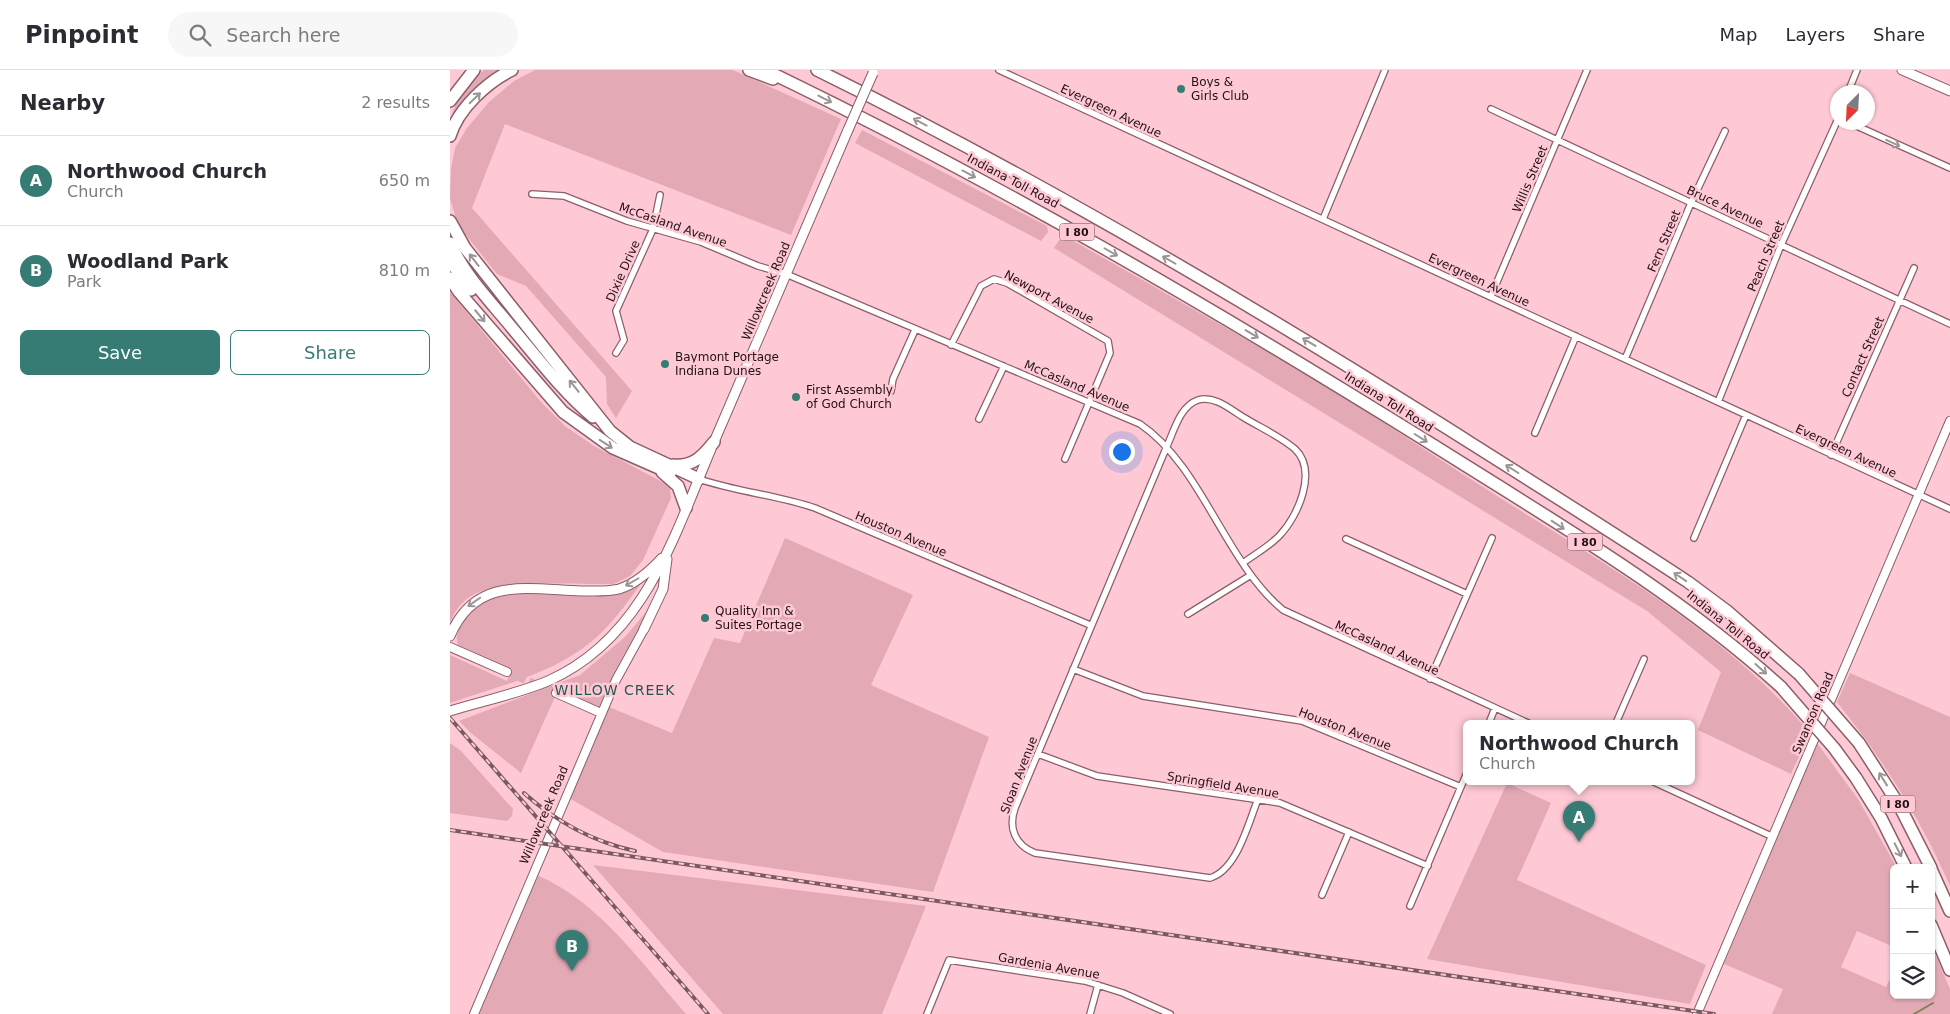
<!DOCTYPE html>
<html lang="en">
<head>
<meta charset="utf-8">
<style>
	:root { --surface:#fff; --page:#f7f7f7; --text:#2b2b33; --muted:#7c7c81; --line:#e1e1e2; --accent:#367c74 }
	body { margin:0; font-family:"DejaVu Sans",sans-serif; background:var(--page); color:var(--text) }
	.controls { position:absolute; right:15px; bottom:15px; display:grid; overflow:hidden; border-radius:8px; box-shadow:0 1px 4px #0004 }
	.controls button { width:45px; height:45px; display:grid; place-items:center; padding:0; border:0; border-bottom:1px solid var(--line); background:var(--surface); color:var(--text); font:25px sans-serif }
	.compass { position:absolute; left:1380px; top:15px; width:45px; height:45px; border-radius:50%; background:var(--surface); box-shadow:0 1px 4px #0004; rotate:204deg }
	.you { position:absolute; left:671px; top:381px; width:18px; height:18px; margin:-12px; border:4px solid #fff; border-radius:50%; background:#1a73e8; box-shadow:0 0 0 8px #1a73e833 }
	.badge { display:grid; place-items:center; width:32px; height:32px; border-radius:50%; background:var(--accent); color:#fff; font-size:16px; font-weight:700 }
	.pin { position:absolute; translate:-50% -41px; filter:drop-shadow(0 1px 2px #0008) }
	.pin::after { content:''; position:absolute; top:26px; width:18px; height:15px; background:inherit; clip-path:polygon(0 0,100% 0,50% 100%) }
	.popup { position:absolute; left:1013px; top:650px; width:232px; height:65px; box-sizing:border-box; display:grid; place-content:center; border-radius:8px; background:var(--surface); filter:drop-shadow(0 1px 4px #0005); font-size:16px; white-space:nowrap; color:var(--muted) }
	.popup b { font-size:19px; color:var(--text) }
	.popup::after { content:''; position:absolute; left:50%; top:100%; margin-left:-10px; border:10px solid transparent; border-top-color:var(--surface) }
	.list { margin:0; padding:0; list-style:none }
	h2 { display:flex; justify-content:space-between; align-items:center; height:65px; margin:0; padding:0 20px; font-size:21px }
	h2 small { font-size:16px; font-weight:400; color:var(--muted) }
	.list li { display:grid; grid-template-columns:32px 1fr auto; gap:15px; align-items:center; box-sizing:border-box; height:90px; padding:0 20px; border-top:1px solid var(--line) }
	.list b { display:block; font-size:19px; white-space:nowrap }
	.list p { margin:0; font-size:16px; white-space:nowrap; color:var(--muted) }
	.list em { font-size:16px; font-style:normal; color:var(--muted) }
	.actions { display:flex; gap:10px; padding:15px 20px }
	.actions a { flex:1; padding:11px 0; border:1px solid var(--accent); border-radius:8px; text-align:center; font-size:18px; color:var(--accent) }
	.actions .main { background:var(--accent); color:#fff }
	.icon { flex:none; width:28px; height:28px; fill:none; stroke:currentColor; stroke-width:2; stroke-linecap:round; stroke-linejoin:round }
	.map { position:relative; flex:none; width:1500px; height:944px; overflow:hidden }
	header { display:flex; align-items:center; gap:30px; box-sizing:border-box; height:70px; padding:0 25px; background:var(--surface); border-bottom:1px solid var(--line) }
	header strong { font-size:24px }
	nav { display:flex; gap:28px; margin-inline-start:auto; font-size:18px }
	.search { width:350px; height:45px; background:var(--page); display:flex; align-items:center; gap:12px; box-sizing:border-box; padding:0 18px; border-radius:28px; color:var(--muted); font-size:19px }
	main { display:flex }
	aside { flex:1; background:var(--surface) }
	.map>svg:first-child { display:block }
	.green { fill:#e3aab6 }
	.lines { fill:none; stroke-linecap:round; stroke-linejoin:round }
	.stream { stroke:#79825b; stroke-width:2 }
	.tertiary-tunnel { stroke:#ddadb7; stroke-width:8; stroke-dasharray:8 4; stroke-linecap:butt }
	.minor-casing { stroke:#8c5e68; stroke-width:8 }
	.tertiary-casing { stroke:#8c5e68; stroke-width:10 }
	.secondary-casing { stroke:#8c5e68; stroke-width:11 }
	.primary-casing { stroke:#8c5e68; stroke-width:11 }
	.motorway-casing { stroke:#8c5e68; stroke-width:14 }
	.minor { stroke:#fff; stroke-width:5.5 }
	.tertiary { stroke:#fff; stroke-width:8 }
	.secondary { stroke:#fff; stroke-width:9 }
	.primary { stroke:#fff; stroke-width:9 }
	.motorway { stroke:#fff; stroke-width:11 }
	.rail-casing { stroke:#795a60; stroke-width:4 }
	.rail { stroke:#fec9d4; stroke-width:2; stroke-dasharray:5.5; stroke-linecap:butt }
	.secondary-bridge-casing { stroke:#8c5e68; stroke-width:11; stroke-linecap:butt }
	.motorway-bridge-casing { stroke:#8c5e68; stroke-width:14; stroke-linecap:butt }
	.secondary-bridge { stroke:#fff; stroke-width:9 }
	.motorway-bridge { stroke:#fff; stroke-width:11 }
	.oneway { stroke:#9c9496 }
	.poi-dot { fill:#367c74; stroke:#fec9d4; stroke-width:2 }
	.labels { text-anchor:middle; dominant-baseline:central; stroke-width:5; stroke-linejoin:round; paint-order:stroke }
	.shield { fill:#fec9d4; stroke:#65484e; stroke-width:1 }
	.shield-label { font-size:11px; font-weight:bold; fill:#231115 }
	.poi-label { font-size:12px; fill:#231115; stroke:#fec9d4; text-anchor:start }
	.street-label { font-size:12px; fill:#231115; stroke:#fec9d4 }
	.neighbourhood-label { font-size:14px; letter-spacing:1px; fill:#205952; stroke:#fec9d4 }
</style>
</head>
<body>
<header>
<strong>Pinpoint</strong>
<div class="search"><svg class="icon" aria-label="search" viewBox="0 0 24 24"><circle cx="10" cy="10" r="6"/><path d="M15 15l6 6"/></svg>Search here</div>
<nav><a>Map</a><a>Layers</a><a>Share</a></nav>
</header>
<main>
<aside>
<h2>Nearby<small>2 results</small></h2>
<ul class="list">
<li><span class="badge">A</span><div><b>Northwood Church</b><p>Church</p></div><em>650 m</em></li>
<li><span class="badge">B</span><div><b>Woodland Park</b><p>Park</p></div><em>810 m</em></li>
</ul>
<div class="actions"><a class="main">Save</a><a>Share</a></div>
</aside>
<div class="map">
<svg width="1500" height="944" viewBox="0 0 1500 944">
	<rect width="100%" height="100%" fill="#fec9d4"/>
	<!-- green -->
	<path class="green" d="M34 0H56L0 59C0 36 17 14 34 0Z
		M85 0H283L391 49 341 165 55 54 22 138 182 321 166 348 157 334 156 307 76 216 47 204 8 155 0 128 1 99 5 78 17 58 39 32 64 11Z
		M412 60 597 156 598 162 591 171 405 73Z
		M620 169C717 224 815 279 911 338 956 367 1001 397 1047 426 1158 496 1274 561 1360 663L1341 704 1248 660 1271 602 1197 541 604 178 609 170Z
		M0 222 91 332 115 356 144 376 220 416 221 428 193 490 180 506 164 514C128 515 51 508 21 526 10 533 5 541 0 553Z
		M335 468 463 525 421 615 539 667 483 822 213 782 119 728 159 637 222 663 264 568 290 573Z
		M193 511C180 529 167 547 152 562 112 602 52 615 0 633V585L57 611 61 600 8 576C5 567 8 559 13 551 42 508 106 530 150 526 166 525 179 519 193 511Z
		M201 536 165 601 149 637 108 620 71 703 21 663 9 651 130 605 176 566Z
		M1400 603 1500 647V816C1471 749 1432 688 1387 632Z
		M0 673 11 681 63 739 62 746 57 751 0 743Z
		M1367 673 1408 729 1447 798H1444V877L1407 861 1391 897 1436 917 1444 901V925H1481V874L1500 919V944H1322L1333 919 1274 894Z
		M1057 713 1101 733 1067 810 1256 895 1240 934 977 889Z
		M143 795 476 836 432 944H273Z
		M87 805C150 832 191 893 236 944H27Z"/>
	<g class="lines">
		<!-- stream -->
		<path class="stream" d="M1464 944 1483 933"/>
		<!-- tertiary-tunnel -->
		<path class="tertiary-tunnel" d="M57 602 106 623"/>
		<defs>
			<path id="minor" d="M549 0 1500 439
				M1398 22 1407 0
				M1041 39 1500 254
				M1398 52 1500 98
				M82 124 114 126 177 151 251 172 308 196 336 204 690 354C752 396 775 492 833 540L1078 653
				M873 149 935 0
				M1041 226 1137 0
				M501 275 531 216 544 209 557 213 658 271 660 283 615 389
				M166 283 174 270 166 241 203 159 210 125
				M1175 289 1241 133 1275 61
				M441 321 443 309 465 260
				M1268 332 1331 175 1388 49
				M529 349 554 296
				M1085 363 1126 266
				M1381 385 1464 198
				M249 409C287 422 327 425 365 438L640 555
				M1244 468 1296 345
				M896 469 1017 524
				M793 493C805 484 820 476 830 465 848 446 868 401 845 379 830 366 809 357 793 347 780 339 764 325 748 330 730 336 724 361 717 376L565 738C558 758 565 775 585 783L760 808C787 800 798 754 808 729
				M738 544 801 505
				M623 599 693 626 852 651 1011 717
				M980 609 1042 468
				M1039 653 1045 638
				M1166 653 1194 589
				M588 684 647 706 830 733 978 796
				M1202 711 1321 766
				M872 825 899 762
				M960 836 1016 705
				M477 944 499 890 635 911 673 923 720 944
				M640 944 648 915"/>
			<path id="tertiary" d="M0 577 57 602
				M106 623 151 643
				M24 944 166 610 194 559
				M1247 944 1500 351"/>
			<path id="secondary" d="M1452 0 1500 21
				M264 372 398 60"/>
			<path id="primary" d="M194 559 213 519 217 489
				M0 566C25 506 76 519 131 521 143 521 157 522 169 519 185 514 201 500 212 488
				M0 641C32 631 67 624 98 611 194 569 224 466 261 379"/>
			<path id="motorway" d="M299 0 323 9
				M315 0C546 111 766 240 983 375 1102 450 1226 522 1331 617
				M367 0C581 105 787 226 989 353 1073 406 1156 458 1238 512L1277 541 1349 604
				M0 31 24 0
				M0 66C8 39 37 12 62 0
				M0 151 15 178 160 361 180 377 249 409
				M0 173C15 206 41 232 63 259 89 290 113 322 143 347
				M0 191 21 220
				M0 208 9 222 113 342 163 378 220 403
				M223 395C243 397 253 386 264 372
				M212 402 228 416 236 438
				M1409 673 1449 735 1481 798
				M1406 708 1431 748 1456 798
				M1481 799 1500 841
				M1481 855 1500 900"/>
		</defs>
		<!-- minor casing -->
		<use href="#minor" class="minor-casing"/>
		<!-- tertiary casing -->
		<use href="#tertiary" class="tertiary-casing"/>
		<!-- secondary casing -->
		<use href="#secondary" class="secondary-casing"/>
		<!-- primary casing -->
		<use href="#primary" class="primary-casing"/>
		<!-- motorway casing -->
		<use href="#motorway" class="motorway-casing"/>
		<!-- minor -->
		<use href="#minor" class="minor"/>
		<!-- tertiary -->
		<use href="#tertiary" class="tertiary"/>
		<!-- secondary -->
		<use href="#secondary" class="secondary"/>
		<!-- primary -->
		<use href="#primary" class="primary"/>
		<!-- motorway -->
		<use href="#motorway" class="motorway"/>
		<defs>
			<path id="rail" d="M0 648 258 944
				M74 723C105 751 144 772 185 781
				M0 760 1264 944"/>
		</defs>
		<!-- rail casing -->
		<use href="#rail" class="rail-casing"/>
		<!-- rail -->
		<use href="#rail" class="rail"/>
		<defs>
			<path id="secondary-bridge" d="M398 60 423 3"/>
			<path id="motorway-bridge" d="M1349 604 1409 673
				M1331 617 1384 678 1406 708"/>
		</defs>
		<!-- secondary-bridge casing -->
		<use href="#secondary-bridge" class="secondary-bridge-casing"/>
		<!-- motorway-bridge casing -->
		<use href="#motorway-bridge" class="motorway-bridge-casing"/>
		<!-- secondary-bridge -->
		<use href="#secondary-bridge" class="secondary-bridge"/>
		<!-- motorway-bridge -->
		<use href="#motorway-bridge" class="motorway-bridge"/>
	</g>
	<!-- one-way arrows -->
	<defs><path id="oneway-shaft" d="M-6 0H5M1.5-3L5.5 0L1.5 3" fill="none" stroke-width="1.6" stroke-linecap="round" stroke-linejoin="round" transform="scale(1.25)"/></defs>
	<g class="oneway">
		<use href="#oneway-shaft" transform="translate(25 28) rotate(-44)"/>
		<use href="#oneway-shaft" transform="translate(375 29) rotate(27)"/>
		<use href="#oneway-shaft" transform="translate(470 52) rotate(-152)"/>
		<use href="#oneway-shaft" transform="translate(1443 73) rotate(25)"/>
		<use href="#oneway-shaft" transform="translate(519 104) rotate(28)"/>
		<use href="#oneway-shaft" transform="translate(661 182) rotate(30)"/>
		<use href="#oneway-shaft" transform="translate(24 190) rotate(-128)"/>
		<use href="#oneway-shaft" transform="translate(719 190) rotate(-150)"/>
		<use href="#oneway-shaft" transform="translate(30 246) rotate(50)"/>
		<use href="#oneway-shaft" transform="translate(802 264) rotate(31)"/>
		<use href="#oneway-shaft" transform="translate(859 272) rotate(-149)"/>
		<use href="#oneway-shaft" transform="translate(124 316) rotate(-129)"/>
		<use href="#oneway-shaft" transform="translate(971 368) rotate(32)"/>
		<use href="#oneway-shaft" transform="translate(156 374) rotate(33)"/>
		<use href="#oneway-shaft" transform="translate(1062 399) rotate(-148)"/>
		<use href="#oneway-shaft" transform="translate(1108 455) rotate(33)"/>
		<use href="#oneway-shaft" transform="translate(1230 507) rotate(-146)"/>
		<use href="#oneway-shaft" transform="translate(182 512) rotate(150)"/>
		<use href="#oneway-shaft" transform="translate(24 532) rotate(145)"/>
		<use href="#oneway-shaft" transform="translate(1311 599) rotate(42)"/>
		<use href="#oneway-shaft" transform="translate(1433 709) rotate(-122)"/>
		<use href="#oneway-shaft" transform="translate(1448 780) rotate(63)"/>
	</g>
	<!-- markers -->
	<g class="poi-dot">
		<circle cx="731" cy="19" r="5"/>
		<circle cx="215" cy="294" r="5"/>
		<circle cx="346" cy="327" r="5"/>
		<circle cx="255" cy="548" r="5"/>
	</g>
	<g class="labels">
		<!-- shield labels -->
		<g class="shield">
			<rect x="609.5" y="153.5" width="35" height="17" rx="4"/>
			<rect x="1117.5" y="463.5" width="35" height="17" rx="4"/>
			<rect x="1430.5" y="725.5" width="35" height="17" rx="4"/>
		</g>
		<g class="shield-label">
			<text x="627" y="162">I 80</text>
			<text x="1135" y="472">I 80</text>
			<text x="1448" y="734">I 80</text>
		</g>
		<!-- poi labels -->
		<g class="poi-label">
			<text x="741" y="12">Boys &amp;<tspan x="741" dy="14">Girls Club</tspan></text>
			<text x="225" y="287">Baymont Portage<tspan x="225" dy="14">Indiana Dunes</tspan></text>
			<text x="356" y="320">First Assembly<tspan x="356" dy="14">of God Church</tspan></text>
			<text x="265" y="541">Quality Inn &amp;<tspan x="265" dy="14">Suites Portage</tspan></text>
		</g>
		<!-- street labels -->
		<g class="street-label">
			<text transform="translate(661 41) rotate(25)">Evergreen Avenue</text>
			<text transform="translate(1080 109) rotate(-67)">Willis Street</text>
			<text transform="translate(563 111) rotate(28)">Indiana Toll Road</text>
			<text transform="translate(1275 137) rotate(25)">Bruce Avenue</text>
			<text transform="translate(223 155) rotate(19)">McCasland Avenue</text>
			<text transform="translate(1214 171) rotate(-67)">Fern Street</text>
			<text transform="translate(1316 186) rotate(-67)">Peach Street</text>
			<text transform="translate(173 201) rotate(-66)">Dixie Drive</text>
			<text transform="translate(1029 210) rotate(25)">Evergreen Avenue</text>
			<text transform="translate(316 221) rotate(-67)">Willowcreek Road</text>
			<text transform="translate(599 227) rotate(28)">Newport Avenue</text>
			<text transform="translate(1413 287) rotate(-66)">Contact Street</text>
			<text transform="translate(627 316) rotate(23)">McCasland Avenue</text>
			<text transform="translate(939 332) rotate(32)">Indiana Toll Road</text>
			<text transform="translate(1396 381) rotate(25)">Evergreen Avenue</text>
			<text transform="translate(451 464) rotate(23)">Houston Avenue</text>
			<text transform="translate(1278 555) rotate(39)">Indiana Toll Road</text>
			<text transform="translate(937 578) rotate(25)">McCasland Avenue</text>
			<text transform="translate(1363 643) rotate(-67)">Swanson Road</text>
			<text transform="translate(895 659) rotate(21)">Houston Avenue</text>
			<text transform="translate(569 705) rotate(-69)">Sloan Avenue</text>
			<text transform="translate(773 715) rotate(9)">Springfield Avenue</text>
			<text transform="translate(94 745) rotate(-67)">Willowcreek Road</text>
			<text transform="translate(599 896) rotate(10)">Gardenia Avenue</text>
		</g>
		<!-- neighbourhood labels -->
		<g class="neighbourhood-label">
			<text x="165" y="620">WILLOW CREEK</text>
		</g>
	</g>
</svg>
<div class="controls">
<button>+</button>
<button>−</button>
<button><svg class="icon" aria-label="layers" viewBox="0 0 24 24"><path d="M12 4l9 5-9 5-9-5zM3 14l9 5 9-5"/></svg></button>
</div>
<svg class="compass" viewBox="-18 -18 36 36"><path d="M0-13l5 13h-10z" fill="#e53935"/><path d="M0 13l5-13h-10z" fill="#7c7c81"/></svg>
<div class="you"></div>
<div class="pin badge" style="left:1129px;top:772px">A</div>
<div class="popup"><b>Northwood Church</b>Church</div>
<div class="pin badge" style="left:122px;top:901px">B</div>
</div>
</main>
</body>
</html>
